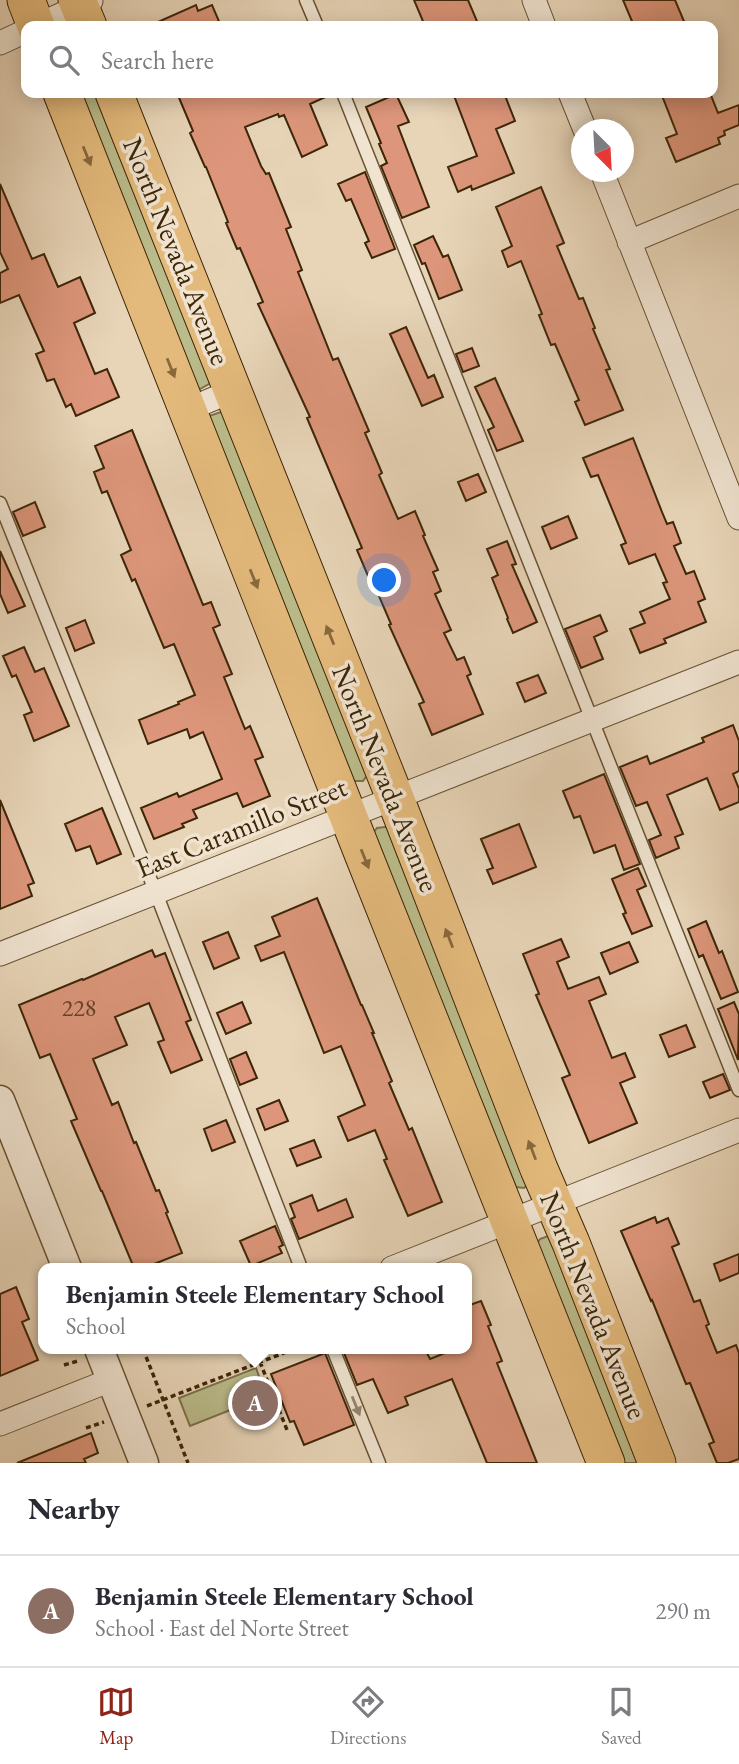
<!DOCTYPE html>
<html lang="en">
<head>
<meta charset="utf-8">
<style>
	:root { --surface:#fff; --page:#f2f2f3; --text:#2b2b33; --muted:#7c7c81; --line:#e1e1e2; --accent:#8f2418 }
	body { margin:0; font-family:"EB Garamond",serif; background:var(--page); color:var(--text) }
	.compass { position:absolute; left:571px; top:119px; width:63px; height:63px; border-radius:50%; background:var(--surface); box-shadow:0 4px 18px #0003; rotate:156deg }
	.you { position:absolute; left:385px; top:581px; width:24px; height:24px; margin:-18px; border:5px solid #fff; border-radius:50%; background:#1a73e8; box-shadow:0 0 0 10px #1a73e833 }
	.badge { display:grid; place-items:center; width:46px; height:46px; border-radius:50%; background:var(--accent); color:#fff; font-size:23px; font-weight:700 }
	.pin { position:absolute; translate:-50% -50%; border:4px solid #fff; box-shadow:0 2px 7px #0006 }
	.popup { position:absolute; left:38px; top:1263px; width:434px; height:91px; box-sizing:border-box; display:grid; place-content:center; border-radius:14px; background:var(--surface); filter:drop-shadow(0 2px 5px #0005); font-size:23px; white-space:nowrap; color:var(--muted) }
	.popup b { font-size:26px; color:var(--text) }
	.popup::after { content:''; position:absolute; left:50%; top:100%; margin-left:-14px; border:14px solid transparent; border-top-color:var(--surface) }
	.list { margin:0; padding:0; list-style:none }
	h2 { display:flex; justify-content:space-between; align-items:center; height:91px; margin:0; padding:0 28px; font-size:30px }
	h2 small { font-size:23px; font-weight:400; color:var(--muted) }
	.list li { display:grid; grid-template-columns:46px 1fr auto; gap:21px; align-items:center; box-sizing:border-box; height:112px; padding:0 28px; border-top:2px solid var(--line) }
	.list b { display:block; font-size:26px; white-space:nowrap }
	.list p { margin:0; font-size:23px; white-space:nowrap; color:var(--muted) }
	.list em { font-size:23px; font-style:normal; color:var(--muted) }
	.icon { flex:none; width:38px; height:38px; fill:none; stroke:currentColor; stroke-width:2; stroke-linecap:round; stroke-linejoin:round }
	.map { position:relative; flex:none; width:739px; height:1463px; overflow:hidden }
	.search { position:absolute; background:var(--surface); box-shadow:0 4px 18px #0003; left:21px; right:21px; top:21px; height:77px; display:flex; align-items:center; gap:18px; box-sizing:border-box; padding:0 24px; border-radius:14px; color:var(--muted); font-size:26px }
	.sheet { height:203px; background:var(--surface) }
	nav { display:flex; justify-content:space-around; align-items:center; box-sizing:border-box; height:98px; border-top:2px solid var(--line); background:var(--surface); font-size:19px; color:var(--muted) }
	nav a { display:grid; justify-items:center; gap:4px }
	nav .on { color:var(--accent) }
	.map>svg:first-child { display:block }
	.green { fill:#bbbc8b; stroke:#7c714a; stroke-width:2 }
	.building { fill:#dd967b; stroke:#3d2608; stroke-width:2 }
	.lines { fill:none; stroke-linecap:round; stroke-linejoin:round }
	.service-casing { stroke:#685234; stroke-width:15 }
	.minor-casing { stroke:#685234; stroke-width:25 }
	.tertiary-casing { stroke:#685234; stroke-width:31 }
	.primary-casing { stroke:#3d2608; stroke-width:39 }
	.path { stroke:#3d2608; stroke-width:3.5; stroke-dasharray:5 3.5; stroke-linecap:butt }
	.service { stroke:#f0e4d1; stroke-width:12 }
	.minor { stroke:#f0e4d1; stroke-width:23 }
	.tertiary { stroke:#f0e4d1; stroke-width:28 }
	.primary { stroke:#e4ba7c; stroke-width:37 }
	.oneway { fill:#88693c }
	.oneway2 { fill:#96856c }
	.labels { text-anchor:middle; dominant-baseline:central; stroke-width:7; stroke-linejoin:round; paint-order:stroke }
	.number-label { font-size:24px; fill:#654225 }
	.street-label { font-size:28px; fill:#3d2608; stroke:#f0e4d1 }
</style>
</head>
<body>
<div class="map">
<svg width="739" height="1463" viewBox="0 0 739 1463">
	<rect width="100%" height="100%" fill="#e8d5b8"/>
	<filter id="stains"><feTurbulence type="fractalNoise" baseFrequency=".00286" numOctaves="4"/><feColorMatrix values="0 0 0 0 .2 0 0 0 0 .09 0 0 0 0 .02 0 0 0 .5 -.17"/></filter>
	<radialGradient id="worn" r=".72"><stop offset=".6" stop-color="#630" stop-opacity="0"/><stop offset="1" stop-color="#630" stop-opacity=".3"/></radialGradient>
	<!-- green -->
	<path class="green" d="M75 93H104L214 379 209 384 200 389 190 385Z
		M224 411 368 774 363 781H354L209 416Z
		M385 827H392L531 1181 524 1188 516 1187 373 833 377 828Z
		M548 1236 555 1240 648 1463H617L535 1247 540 1239Z
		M256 1368 266 1396 190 1426 179 1398Z"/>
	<!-- building -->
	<path class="building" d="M414 0H468L479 26H425Z
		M623 0H675L686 26H634Z
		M196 5 198 11 212 5 221 26H149Z
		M177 93H334L310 104 327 145 302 157 284 115 279 117 278 114 245 127 261 166 266 174 269 173 291 227 286 229 302 270 298 272 333 360 338 358 369 431 365 433 382 473 379 475 398 519 415 511 425 535 423 536 438 570 433 572 441 591 435 594 451 630 444 633 457 660 464 657 471 674 467 676 483 714 432 735 419 704 424 702 389 625 391 624 370 575 368 576 357 550 362 548 307 418 310 417 258 304 263 302 240 248 237 249 226 223 228 222 206 167H205L190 133 193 131Z
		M453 93H504L515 121 496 129 514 173 472 190 471 186 458 192 448 167 477 156Z
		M661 93H710L718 113 739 105V125L724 131 725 135 718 138 720 144 676 162 666 138 677 134Z
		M396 94 409 122 398 126 429 207 402 218 381 166 387 163 379 144 381 143 366 107Z
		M365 172 395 249 372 258 365 243 369 241 351 199 346 201 338 184Z
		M0 184 32 259 44 254 58 287 80 277 95 313 74 323 95 374 107 369 119 397 76 416 71 404 66 407 54 379 47 381 36 354 44 351 19 295 0 303V273L8 269 0 252Z
		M541 187 564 243 557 246 579 299 583 298 595 328 593 329 610 369 606 370 623 410 585 425 575 402 579 400 555 344 551 345 539 315 542 314 521 261 508 267 502 251 512 246 496 207Z
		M433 236 443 257 448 255 462 290 439 299 425 263 422 264 414 245Z
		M406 327 428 378 434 375 443 397 422 406 390 334Z
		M472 348 479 366 463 372 456 354Z
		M495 378 523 441 497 451 488 430 494 427 475 387Z
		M132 430 203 605 211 602 220 625 213 628 232 674 224 677 245 729 250 726 263 757 255 760 270 796 243 807 237 793 193 810 197 818 182 824 184 827 154 839 141 808 177 793 179 797 222 779 203 732 190 738 187 729 148 744 139 720 179 704 178 702 195 695 174 644 164 648 135 579 132 581 121 555 131 550 107 491 102 493 94 472 104 468 95 446Z
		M633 438 662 512 667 524 673 522 681 543 674 546 686 574 694 571 705 599 698 602 706 622 664 639 666 643 640 653 630 629 645 623 640 612 670 599 663 583 667 582 655 554 629 564 621 545 626 543 598 475 591 477 583 458Z
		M478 474 486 492 466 501 458 482Z
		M35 502 45 527 23 536 13 512Z
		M568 516 577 538 551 549 542 527Z
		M507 541 516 564 512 565 537 622 513 633 507 619 508 618 492 578 498 575 487 549Z
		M0 551 25 606 8 613 0 594Z
		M600 615 607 631 594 637 603 659 581 668 565 629Z
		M85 620 94 643 75 651 66 628Z
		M24 647 35 672 44 668 69 726 34 741 24 715 32 712 16 675 12 677 3 656Z
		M538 675 546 693 525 702 517 683Z
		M733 725 739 741V771L733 774 739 789V802L720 810 707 778 667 795 683 834 675 837 679 848 656 858 649 840 661 835 647 802 636 806 620 767 647 756 650 764 704 742 702 738Z
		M604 774 640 864 624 870 615 845 594 853 580 816 574 818 563 791Z
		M0 800 34 883 28 885 32 896 0 909Z
		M102 808 121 854 97 864 90 846 76 851 65 824Z
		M519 824 536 867 493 884 487 870 493 868 481 839Z
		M638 868 646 886 637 890 652 926 632 934 623 914 626 913 612 879Z
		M317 898 361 1005H362L374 1033H372L392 1081 389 1083 409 1130 412 1128 442 1202 408 1216 384 1160 387 1159 375 1130 348 1141 338 1117 365 1105 341 1046 324 1053 284 952 261 961 255 946 280 936 272 917Z
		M706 921 719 953 722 951 738 992 721 999 703 955 699 957 688 929Z
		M228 932 239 958 214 969 203 942Z
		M561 939 569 957 557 962 568 989 599 977 606 994 589 1001 612 1058 625 1053 635 1077 620 1083 637 1123 589 1143 562 1078 570 1075 536 995 539 994 523 954Z
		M629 942 638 962 610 974 601 953Z
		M152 950 155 957 165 953 191 1020 186 1022 202 1060 171 1073 158 1042 164 1040 149 1003 115 1017 127 1045 93 1059 112 1105 118 1102 134 1143 136 1142 156 1191 159 1190 168 1212 166 1213 182 1253 144 1268H134L102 1191H101L71 1121 77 1119 50 1054 40 1058 19 1005 82 979 83 980Z
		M242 1002 251 1023 226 1034 217 1013Z
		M734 1002 739 1014 738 1060 718 1009Z
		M686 1025 695 1047 669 1057 660 1035Z
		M246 1052 257 1078 240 1085 230 1059Z
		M723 1074 730 1090 710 1098 703 1082Z
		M279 1100 288 1121 265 1130 257 1109Z
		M226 1120 235 1142 212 1151 204 1129Z
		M314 1140 321 1157 297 1166 290 1149Z
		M312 1195 318 1211 346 1199 353 1217 299 1239 291 1219 295 1217 290 1204Z
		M655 1217 657 1223 668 1218 679 1244 672 1247 694 1302 700 1300 709 1324 706 1326 717 1353 736 1345 739 1353V1459L728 1463H717L709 1444 714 1442 690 1383 686 1384 652 1300 651 1301 621 1231Z
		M275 1226 283 1245 279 1247 282 1253 251 1266 240 1241Z
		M739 1254V1273L720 1281 714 1264Z
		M16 1287 29 1319 22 1322 38 1360 0 1376V1294Z
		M481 1301 491 1325 488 1326 502 1361 497 1363 537 1463H487L452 1379 405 1397 408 1405 388 1413 373 1379 357 1385 344 1353 354 1349H425L430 1359 455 1349H467V1306Z
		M325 1353 354 1425 304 1445 294 1421 290 1422 271 1374Z
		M91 1433 98 1453 84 1459 86 1463H17Z"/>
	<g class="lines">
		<defs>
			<path id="service" d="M306 0 317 26
				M343 93 739 1090
				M0 503 156 893 301 1268
				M333 1349 379 1463"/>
			<path id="minor" d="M534 0 544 26
				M36 26 91 1
				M0 43 26 31
				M570 93 585 130
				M602 172 739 518
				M629 242 739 196
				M187 410 232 391
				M0 954 739 662
				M392 1268 739 1130
				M0 1424 111 1380"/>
			<path id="tertiary" d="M0 1100 67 1268
				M99 1349 144 1463"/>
			<path id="primary" d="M26 0 36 26
				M77 0 88 26
				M62 93 364 856 606 1463
				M114 93 395 798 539 1169 571 1243 657 1463"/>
		</defs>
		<!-- service casing -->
		<use href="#service" class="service-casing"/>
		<!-- minor casing -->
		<use href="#minor" class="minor-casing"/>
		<!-- tertiary casing -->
		<use href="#tertiary" class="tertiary-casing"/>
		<!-- primary casing -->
		<use href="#primary" class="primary-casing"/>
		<!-- path -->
		<path class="path" d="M143 1349 188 1463
			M260 1362 287 1430
			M64 1365 78 1361
			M147 1406 294 1349
			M86 1428 104 1422"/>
		<!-- service -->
		<use href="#service" class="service"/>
		<!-- minor -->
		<use href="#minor" class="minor"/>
		<!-- tertiary -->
		<use href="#tertiary" class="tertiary"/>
		<!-- primary -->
		<use href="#primary" class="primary"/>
	</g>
	<!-- one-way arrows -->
	<defs><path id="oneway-solid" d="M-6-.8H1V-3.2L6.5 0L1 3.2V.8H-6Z" transform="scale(1.75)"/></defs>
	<g class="oneway">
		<use href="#oneway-solid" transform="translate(87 156) rotate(68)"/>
		<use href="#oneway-solid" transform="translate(171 368) rotate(68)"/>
		<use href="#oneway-solid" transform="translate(254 579) rotate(68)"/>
		<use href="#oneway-solid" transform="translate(330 635) rotate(-112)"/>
		<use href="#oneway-solid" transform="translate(365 859) rotate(68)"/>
		<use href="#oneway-solid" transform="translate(449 938) rotate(-111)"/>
		<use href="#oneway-solid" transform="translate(532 1150) rotate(-111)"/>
	</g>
	<use class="oneway2" href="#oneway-solid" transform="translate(356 1406) rotate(68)"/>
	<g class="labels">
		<!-- number labels -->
		<g class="number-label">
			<text x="79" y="1007">228</text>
		</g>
		<!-- street labels -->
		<g class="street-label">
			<text transform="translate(177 251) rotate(68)">North Nevada Avenue</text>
			<text transform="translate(386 778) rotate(68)">North Nevada Avenue</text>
			<text transform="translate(241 827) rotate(-22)">East Caramillo Street</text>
			<text transform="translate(594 1305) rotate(68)">North Nevada Avenue</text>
		</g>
	</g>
	<rect width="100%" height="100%" filter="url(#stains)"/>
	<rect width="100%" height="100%" fill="url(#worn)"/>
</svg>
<svg class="compass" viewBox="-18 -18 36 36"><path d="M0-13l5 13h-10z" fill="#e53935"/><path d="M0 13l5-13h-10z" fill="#7c7c81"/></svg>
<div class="you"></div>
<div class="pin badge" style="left:255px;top:1403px;background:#8d6e63">A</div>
<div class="popup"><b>Benjamin Steele Elementary School</b>School</div>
<div class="search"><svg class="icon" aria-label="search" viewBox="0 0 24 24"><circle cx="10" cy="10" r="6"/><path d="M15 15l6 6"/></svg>Search here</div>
</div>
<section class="sheet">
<h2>Nearby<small></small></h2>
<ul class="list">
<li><span class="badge" style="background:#8d6e63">A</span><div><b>Benjamin Steele Elementary School</b><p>School · East del Norte Street</p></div><em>290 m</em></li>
</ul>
</section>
<nav>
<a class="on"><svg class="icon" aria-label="map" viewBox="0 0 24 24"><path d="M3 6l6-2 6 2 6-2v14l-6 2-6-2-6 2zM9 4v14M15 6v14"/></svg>Map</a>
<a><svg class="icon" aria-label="directions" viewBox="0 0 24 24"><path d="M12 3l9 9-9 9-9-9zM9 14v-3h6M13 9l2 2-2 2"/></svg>Directions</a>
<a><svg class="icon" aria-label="saved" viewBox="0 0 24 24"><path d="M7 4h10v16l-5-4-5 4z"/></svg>Saved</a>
</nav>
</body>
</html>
